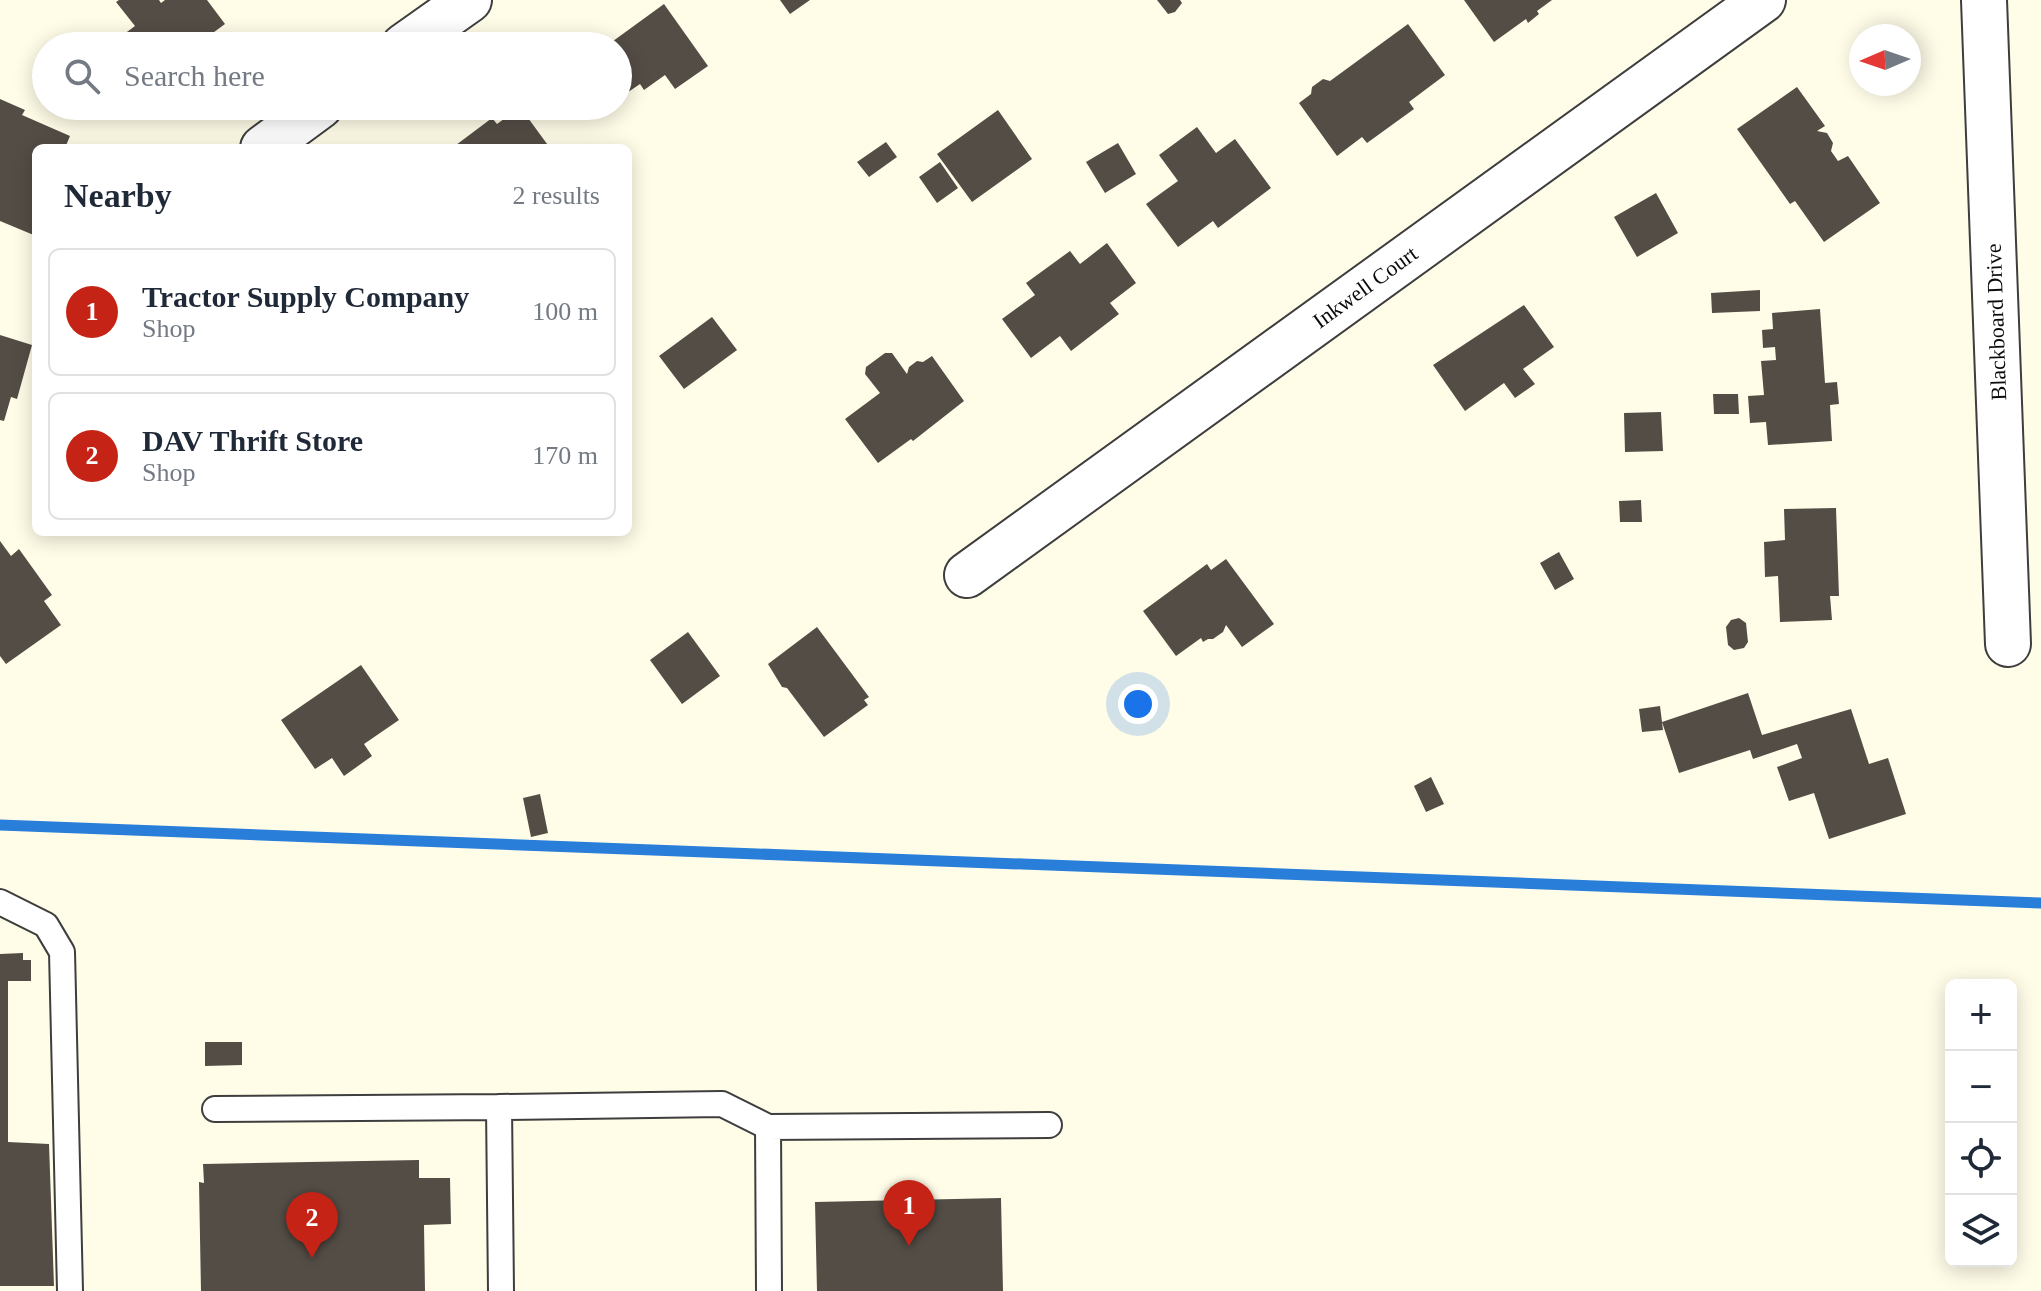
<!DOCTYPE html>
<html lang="en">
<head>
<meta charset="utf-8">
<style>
	:root { --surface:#fff; --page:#f2f2f3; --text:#1f2937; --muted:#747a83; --line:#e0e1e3; --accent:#c62317 }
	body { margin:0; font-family:Georgia,serif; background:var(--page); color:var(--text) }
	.controls { position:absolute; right:24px; bottom:24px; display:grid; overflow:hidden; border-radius:12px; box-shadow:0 4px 20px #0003 }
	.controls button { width:72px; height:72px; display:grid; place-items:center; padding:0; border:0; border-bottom:2px solid var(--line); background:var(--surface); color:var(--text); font:40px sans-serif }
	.compass { position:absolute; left:1849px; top:24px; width:72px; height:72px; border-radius:50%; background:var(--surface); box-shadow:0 4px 20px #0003; rotate:268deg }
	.you { position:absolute; left:1138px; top:704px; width:28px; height:28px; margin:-20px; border:6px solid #fff; border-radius:50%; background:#1a73e8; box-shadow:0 0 0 12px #1a73e833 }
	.badge { display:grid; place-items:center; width:52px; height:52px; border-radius:50%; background:var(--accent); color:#fff; font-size:26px; font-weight:700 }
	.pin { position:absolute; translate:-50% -66px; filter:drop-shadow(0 2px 4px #0008) }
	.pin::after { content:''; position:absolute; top:42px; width:28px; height:24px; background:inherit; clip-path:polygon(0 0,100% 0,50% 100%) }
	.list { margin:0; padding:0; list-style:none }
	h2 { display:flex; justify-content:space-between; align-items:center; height:104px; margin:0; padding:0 32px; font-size:34px }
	h2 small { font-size:26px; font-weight:400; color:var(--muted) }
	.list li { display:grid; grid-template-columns:52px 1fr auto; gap:24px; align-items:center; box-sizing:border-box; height:128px; margin:0 16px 16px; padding:0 16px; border:2px solid var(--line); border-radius:12px }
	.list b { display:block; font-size:30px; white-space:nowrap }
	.list p { margin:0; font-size:26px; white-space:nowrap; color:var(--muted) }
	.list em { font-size:26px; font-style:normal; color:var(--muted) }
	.icon { flex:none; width:44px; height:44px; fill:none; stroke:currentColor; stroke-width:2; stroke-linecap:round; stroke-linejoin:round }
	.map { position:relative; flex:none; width:2041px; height:1291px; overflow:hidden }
	.search { position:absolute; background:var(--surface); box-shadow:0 4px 20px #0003; left:32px; top:32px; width:600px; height:88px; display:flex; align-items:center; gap:20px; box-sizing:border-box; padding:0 28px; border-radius:44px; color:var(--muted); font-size:30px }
	.panel { position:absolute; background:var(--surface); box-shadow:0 4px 20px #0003; left:32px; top:144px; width:600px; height:392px; border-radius:12px }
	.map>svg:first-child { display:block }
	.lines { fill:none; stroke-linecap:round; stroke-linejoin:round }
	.stream { stroke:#287ed9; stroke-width:11 }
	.building { fill:#544d46 }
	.lane-casing { stroke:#3e3e3e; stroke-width:28 }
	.street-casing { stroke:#3e3e3e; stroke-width:48 }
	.lane { stroke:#fff; stroke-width:24 }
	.street { stroke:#fff; stroke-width:44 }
	.labels { text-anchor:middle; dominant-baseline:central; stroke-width:8; stroke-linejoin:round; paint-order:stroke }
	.street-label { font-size:22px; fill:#0b0b0b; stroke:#fff }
</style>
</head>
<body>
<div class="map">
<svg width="2041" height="1291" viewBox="0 0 2041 1291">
	<rect width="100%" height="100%" fill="#fffde8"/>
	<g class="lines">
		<!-- stream -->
		<path class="stream" d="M0 825 2041 903"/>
	</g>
	<!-- building -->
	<path class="building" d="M119 0H159L161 3 165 0H207L225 24 195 46H108L135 26 116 2Z
		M780 0H810L790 14Z
		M1157 0H1180L1182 3 1175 12 1168 14Z
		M1464 0H1552L1537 11 1539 14 1528 23 1526 19 1494 42Z
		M664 4 708 66 675 89 665 75 644 90 640 84 618 99V46L609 44Z
		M1408 24 1445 75 1409 102 1414 109 1367 143 1362 137 1337 156 1299 103 1311 94 1312 87 1323 79 1330 81Z
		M1797 87 1825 126 1817 131 1827 133 1833 143 1831 151 1838 161 1848 156 1880 203 1824 242 1795 201 1790 204 1737 129Z
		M0 99 25 110 22 115 70 136 65 148H36V236L0 221Z
		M520 107 550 148H452L492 118 497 124Z
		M998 110 1032 159 972 202 937 154Z
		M1197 127 1216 153 1235 139 1271 188 1218 228 1213 221 1178 247 1146 204 1178 181 1159 155Z
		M886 142 897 157 869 177 857 162Z
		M1118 143 1136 174 1105 193 1086 162Z
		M940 162 958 188 937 203 919 177Z
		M1656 193 1678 233 1637 257 1614 217Z
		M1107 243 1136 283 1110 303 1119 314 1071 351 1060 336 1031 358 1002 319 1035 295 1026 283 1070 251 1080 264Z
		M1760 290V311L1712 313 1711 293Z
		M1524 305 1554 347 1523 369 1535 384 1515 398 1504 383 1465 411 1433 365Z
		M1820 309 1825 383 1837 382 1839 404 1830 405 1832 441 1768 445 1766 422 1750 423 1748 396 1764 395 1761 361 1776 360 1775 347 1763 348 1762 330 1773 329 1772 313Z
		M712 317 737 350 684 389 659 356Z
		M0 335 32 345 17 399 11 397 4 421 0 420Z
		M885 353H892L907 374 909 367 917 361 923 362 932 356 964 401 913 441 911 439 878 463 845 419 880 393 865 374 866 367Z
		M1713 394H1738L1739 414H1714Z
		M1661 412 1663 451 1625 452 1624 413Z
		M1641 500 1642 522H1620L1619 501Z
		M1836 508 1839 596H1830L1832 620 1780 622 1778 576 1765 577 1764 542 1785 540 1784 509Z
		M0 541 11 556 19 549 52 595 44 601 61 625 6 664 0 656Z
		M1559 552 1574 579 1555 590 1540 563Z
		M1226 559 1274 624 1242 647 1226 625 1223 632 1213 639H1208L1203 642 1201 638 1176 656 1143 611 1207 564 1211 570Z
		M1739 618 1746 623 1748 642 1744 648 1734 650 1728 645 1726 627 1731 620Z
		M817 627 869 697 864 700 868 705 824 737 787 688 782 687 768 664Z
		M688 632 720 676 682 704 650 660Z
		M361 665 399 720 364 744 372 756 344 776 332 758 315 769 281 720Z
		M1748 693 1762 735 1851 709 1869 764 1888 758 1906 814 1829 839 1814 793 1789 801 1777 767 1802 758 1797 744 1753 759 1750 750 1679 773 1662 722Z
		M1660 706 1663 730 1642 732 1639 709Z
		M1431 777 1444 804 1426 812 1414 786Z
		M540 794 548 833 531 837 523 798Z
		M23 953V960H31V981H8V1142L49 1144 54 1286H0V954Z
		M205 1042H242V1065L205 1066Z
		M419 1160V1178H450L451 1224 424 1225 425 1291H201L199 1182 204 1183 203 1164Z
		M1001 1198 1003 1291H817L815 1202Z"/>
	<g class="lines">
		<defs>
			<path id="lane" d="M0 902 46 925 62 952 70 1291
				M215 1109 499 1107
				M768 1127 1049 1125
				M501 1291 499 1107 722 1104 768 1127 769 1291"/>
			<path id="street" d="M1984 0 2008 644
				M404 46 469 0
				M263 148 320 106
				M967 575 1763 0"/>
		</defs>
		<!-- lane casing -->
		<use href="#lane" class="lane-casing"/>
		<!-- street casing -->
		<use href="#street" class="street-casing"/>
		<!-- lane -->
		<use href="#lane" class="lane"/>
		<!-- street -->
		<use href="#street" class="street"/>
	</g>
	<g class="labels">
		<!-- street labels -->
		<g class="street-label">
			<text transform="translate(1365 287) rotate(-36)">Inkwell Court</text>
			<text transform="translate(1996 322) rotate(-92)">Blackboard Drive</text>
		</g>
	</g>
</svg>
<div class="controls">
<button>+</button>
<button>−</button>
<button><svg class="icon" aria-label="locate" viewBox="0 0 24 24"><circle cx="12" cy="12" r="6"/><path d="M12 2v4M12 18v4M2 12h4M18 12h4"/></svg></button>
<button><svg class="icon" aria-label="layers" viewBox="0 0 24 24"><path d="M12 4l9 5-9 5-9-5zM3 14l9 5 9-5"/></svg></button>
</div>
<svg class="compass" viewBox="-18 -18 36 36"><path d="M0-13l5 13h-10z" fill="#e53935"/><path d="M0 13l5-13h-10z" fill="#747a83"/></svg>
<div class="you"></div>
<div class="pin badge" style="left:909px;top:1246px">1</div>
<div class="pin badge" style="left:312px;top:1258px">2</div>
<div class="search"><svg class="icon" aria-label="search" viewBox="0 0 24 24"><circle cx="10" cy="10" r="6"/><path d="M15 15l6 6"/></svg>Search here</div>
<section class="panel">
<h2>Nearby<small>2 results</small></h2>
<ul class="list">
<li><span class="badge">1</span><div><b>Tractor Supply Company</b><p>Shop</p></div><em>100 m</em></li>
<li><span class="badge">2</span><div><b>DAV Thrift Store</b><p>Shop</p></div><em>170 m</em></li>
</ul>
</section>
</div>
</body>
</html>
